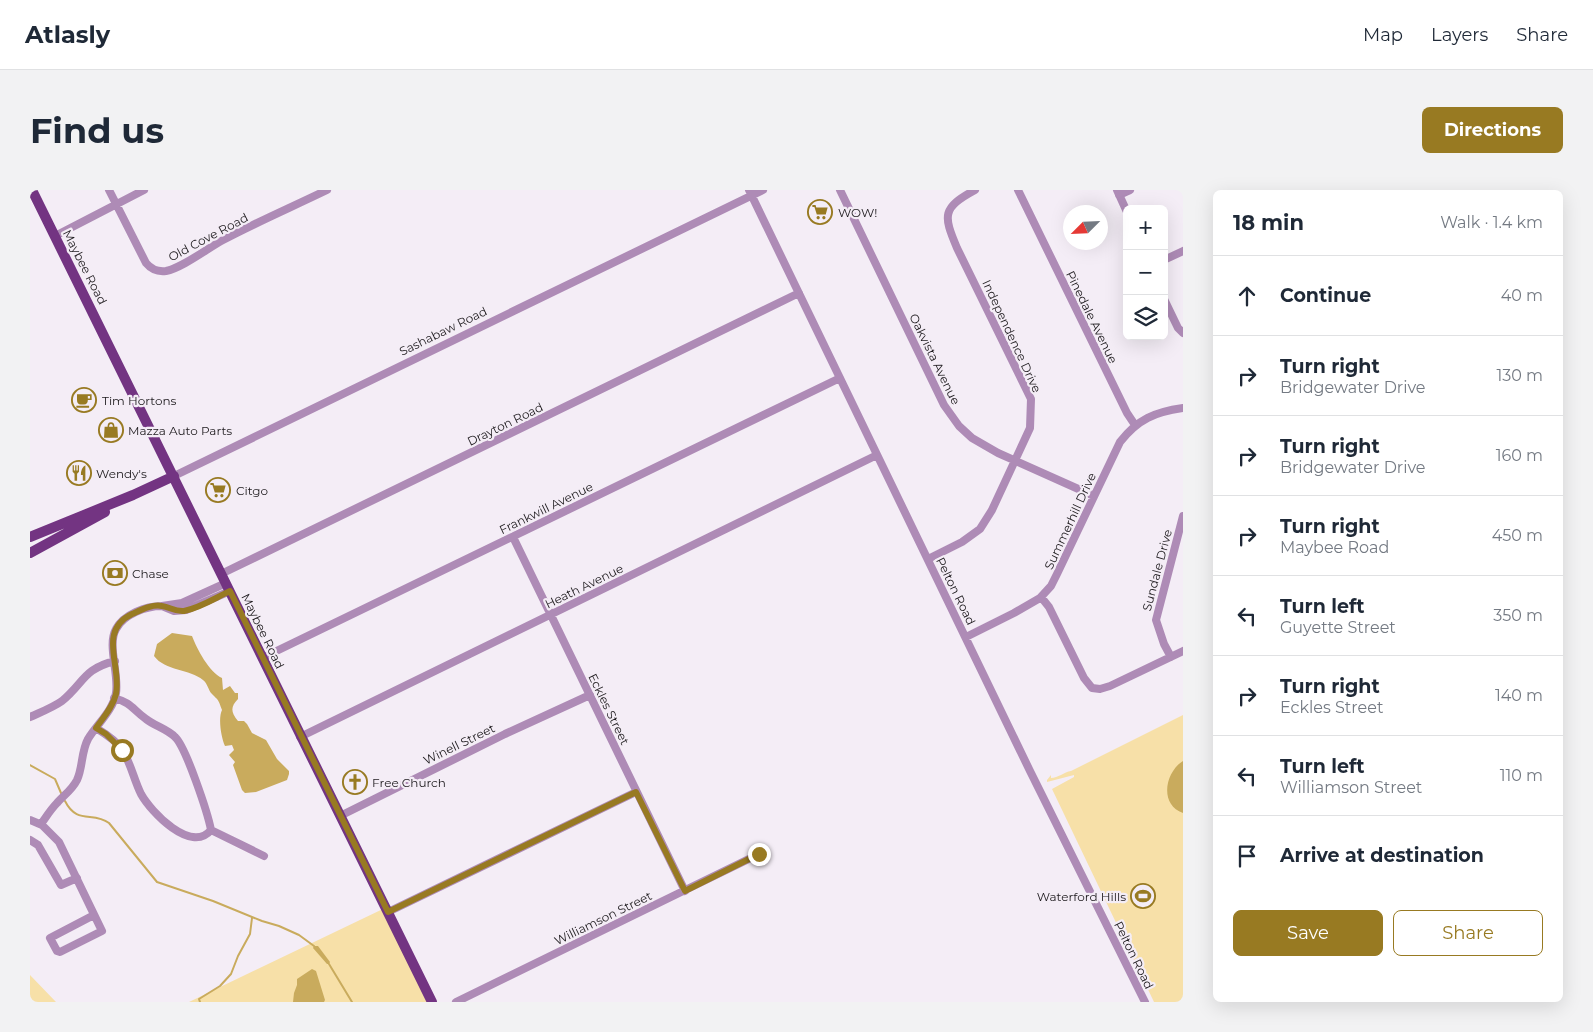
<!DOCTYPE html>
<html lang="en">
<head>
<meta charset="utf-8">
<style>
	:root { --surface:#fff; --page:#f2f2f3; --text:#1f2937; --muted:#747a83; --line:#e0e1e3; --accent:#987a22 }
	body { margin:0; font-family:Montserrat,sans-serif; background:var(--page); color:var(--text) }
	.controls { position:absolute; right:15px; top:15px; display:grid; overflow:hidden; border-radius:8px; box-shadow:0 5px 20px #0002 }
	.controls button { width:45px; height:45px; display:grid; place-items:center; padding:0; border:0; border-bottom:1px solid var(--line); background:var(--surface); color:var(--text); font:25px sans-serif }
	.compass { position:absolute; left:1033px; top:15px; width:45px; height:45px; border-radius:50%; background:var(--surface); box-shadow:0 5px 20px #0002; rotate:246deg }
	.stop { position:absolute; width:15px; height:15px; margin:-11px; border:4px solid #987a22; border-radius:50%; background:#fff }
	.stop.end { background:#987a22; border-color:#fff; box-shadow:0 1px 5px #0008 }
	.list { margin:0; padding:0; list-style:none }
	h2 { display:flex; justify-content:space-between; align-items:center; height:65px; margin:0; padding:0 20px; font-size:21px }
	h2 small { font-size:16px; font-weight:400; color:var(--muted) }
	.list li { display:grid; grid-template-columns:32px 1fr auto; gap:15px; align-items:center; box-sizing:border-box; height:80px; padding:0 20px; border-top:1px solid var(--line) }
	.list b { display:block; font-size:19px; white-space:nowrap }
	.list p { margin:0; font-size:16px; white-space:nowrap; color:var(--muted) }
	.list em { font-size:16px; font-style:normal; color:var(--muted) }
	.actions { display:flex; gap:10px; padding:15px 20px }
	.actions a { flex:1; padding:11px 0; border:1px solid var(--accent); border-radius:8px; text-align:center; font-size:18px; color:var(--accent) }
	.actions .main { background:var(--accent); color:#fff }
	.icon { flex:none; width:28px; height:28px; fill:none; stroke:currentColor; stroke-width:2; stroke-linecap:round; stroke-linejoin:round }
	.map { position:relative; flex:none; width:1153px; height:812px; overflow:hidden; border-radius:8px }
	header { display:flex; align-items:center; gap:30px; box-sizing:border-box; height:70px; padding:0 25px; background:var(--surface); border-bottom:1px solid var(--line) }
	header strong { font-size:24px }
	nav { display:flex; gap:28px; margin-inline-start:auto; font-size:18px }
	.intro { display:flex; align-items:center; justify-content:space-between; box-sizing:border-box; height:120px; padding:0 30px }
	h1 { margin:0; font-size:35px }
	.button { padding:12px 22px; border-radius:8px; background:var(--accent); color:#fff; font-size:18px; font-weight:700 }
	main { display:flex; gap:30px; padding:0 30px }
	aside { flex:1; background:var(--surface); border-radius:8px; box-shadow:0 5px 20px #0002 }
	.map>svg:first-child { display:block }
	.green { fill:#f7e0a8 }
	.water { fill:#c9ab5d }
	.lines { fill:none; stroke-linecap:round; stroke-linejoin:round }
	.stream { stroke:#c9ab5d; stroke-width:2 }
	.minor { stroke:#ae8bb6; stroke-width:8 }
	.major { stroke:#733482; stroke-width:10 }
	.route { stroke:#987a22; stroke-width:6 }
	.labels { text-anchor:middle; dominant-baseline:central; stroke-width:4.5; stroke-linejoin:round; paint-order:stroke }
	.poi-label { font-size:12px; fill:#1d1a1d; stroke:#f4edf6; text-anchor:start }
	.street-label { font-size:12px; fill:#1d1a1d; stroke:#f4edf6 }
</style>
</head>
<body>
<header>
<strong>Atlasly</strong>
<nav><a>Map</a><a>Layers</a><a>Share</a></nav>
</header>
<div class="intro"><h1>Find us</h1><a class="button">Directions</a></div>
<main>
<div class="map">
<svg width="1153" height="812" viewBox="0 0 1153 812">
	<rect width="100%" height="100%" fill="#f4edf6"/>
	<!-- green -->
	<path class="green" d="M1153 525V812H1124L1022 599 1044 587V585L1017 592V590L1021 585V588C1028 588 1034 582 1041 581Z
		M355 718 401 812H159Z
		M0 785 26 812H0Z"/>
	<!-- water -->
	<path class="water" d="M142 443 162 446C167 459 179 482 192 488L193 500 200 496 205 503H208V509C201 516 200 522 208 531H214L217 534 222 543 236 550 247 569 259 581V584L257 590 226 602 215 603 212 600 203 575 205 572 199 565 204 560 202 555 195 556C191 547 188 528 192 520 188 509 189 511 182 504 178 500 178 494 173 490 160 479 135 481 124 466L127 454Z
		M1153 571V623C1129 615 1135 582 1153 571Z
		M284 756H288L300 772 299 774H297L283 758Z
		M282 779 286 781 295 810 294 812H263L264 803 267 795V789Z"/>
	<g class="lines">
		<!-- stream -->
		<path class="stream" d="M0 575 25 589 31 603
			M35 611C47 635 63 621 79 633L127 692 183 711 232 731 249 736 269 745 284 756
			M299 774 322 812
			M170 812 169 809 190 796 201 784 208 766 220 744 222 728"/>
		<!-- minor -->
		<path class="minor" d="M79 0 116 73C121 79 128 82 136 81 152 78 178 58 193 50 227 32 262 17 297 0
			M719 0 1000 581 1115 812
			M810 0 914 215 929 236 942 248 968 263 1064 306
			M988 0 1097 223 1105 235
			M1087 0 1097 22
			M1089 5 1100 0
			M25 46 114 0
			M1134 70 1153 61
			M1134 109 1148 138 1153 143
			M144 286 733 0
			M483 347 655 701
			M898 369 932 352 950 339 962 320 1000 238 1001 209 927 58C913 25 912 18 945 0
			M191 384 769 103
			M196 393 152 413 132 416 144 421 156 420 200 401
			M1011 407 1019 417 1054 488 1062 498 1070 499 1080 496 1153 461
			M936 447 984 423 1010 408 1021 396 1027 384 1090 252C1108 229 1125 222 1153 218
			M1141 467 1134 454 1126 430 1153 326
			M232 468 810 188
			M84 508C102 513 102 519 116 529 125 536 137 539 145 547 156 557 178 624 181 640L234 666
			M0 527C11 522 22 518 32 511 54 493 53 479 85 471
			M66 538C76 544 87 551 93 561 101 574 104 590 111 604 121 622 161 664 181 640
			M270 547 847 265
			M310 626 475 544 560 505
			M0 630 12 635 29 652 72 741 30 762 27 761 20 748 64 725
			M11 634C16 627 21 619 27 613 34 605 42 600 47 590 53 577 51 562 58 549 67 534 83 521 86 503 89 483 77 455 86 439 94 424 116 416 132 416
			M0 650 8 655 31 695 47 688
			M358 722 606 602
			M426 812 729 664"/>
		<!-- major -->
		<path class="major" d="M2 0 402 812
			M0 347 103 305 144 286
			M0 363 75 322"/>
	</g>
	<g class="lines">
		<!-- route -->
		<path class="route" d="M92 560 76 544 66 538C73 528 83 517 86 504 92 476 67 441 102 424 111 420 122 414 132 416 140 417 145 422 154 421 170 418 185 408 200 401L358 722 606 602 655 701 729 664"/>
	</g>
	<!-- icons -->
	<defs>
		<symbol id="supermarket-ring" viewBox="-11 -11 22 22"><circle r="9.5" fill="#f4edf6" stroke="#987a22" stroke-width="1.5"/><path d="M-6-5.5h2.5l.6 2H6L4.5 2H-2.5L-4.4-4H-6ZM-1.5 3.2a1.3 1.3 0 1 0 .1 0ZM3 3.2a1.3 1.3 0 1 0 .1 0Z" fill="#987a22"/></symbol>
		<symbol id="cafe-ring" viewBox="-11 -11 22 22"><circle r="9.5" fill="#f4edf6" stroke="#987a22" stroke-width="1.5"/><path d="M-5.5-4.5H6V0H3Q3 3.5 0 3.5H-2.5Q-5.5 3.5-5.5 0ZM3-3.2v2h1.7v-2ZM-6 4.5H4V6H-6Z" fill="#987a22"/></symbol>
		<symbol id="shop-ring" viewBox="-11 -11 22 22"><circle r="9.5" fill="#f4edf6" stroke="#987a22" stroke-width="1.5"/><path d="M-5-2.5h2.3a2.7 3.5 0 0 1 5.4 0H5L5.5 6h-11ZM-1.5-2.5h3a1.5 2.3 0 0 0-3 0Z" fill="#987a22"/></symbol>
		<symbol id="restaurant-ring" viewBox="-11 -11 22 22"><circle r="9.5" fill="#f4edf6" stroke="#987a22" stroke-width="1.5"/><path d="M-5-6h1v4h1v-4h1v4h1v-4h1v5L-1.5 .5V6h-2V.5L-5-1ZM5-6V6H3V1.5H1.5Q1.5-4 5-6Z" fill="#987a22"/></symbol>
		<symbol id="bank-ring" viewBox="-11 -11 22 22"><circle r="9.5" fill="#f4edf6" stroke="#987a22" stroke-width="1.5"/><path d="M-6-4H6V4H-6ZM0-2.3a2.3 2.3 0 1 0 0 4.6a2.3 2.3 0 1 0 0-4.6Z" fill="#987a22"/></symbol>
		<symbol id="church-ring" viewBox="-11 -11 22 22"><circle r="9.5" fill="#f4edf6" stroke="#987a22" stroke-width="1.5"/><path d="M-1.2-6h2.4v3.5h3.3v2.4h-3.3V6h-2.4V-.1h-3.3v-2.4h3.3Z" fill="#987a22"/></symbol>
		<symbol id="stadium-ring" viewBox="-11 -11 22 22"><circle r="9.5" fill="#f4edf6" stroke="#987a22" stroke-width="1.5"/><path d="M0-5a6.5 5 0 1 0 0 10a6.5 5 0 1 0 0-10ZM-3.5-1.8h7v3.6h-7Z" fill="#987a22"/></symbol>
	</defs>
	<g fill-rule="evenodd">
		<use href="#supermarket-ring" x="776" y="8" width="28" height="28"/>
		<use href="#cafe-ring" x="40" y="196" width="28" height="28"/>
		<use href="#shop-ring" x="67" y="226" width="28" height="28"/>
		<use href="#restaurant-ring" x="35" y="269" width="28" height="28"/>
		<use href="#supermarket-ring" x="174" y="286" width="28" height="28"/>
		<use href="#bank-ring" x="71" y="369" width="28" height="28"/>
		<use href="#church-ring" x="311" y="578" width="28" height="28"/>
		<use href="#stadium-ring" x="1099" y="692" width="28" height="28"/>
	</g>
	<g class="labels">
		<!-- poi labels -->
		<g class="poi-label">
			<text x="808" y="22">WOW!</text>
			<text x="72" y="210">Tim Hortons</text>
			<text x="98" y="240">Mazza Auto Parts</text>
			<text x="66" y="283">Wendy's</text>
			<text x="206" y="300">Citgo</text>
			<text x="102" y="383">Chase</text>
			<text x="342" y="592">Free Church</text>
			<text x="1096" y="706" text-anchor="end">Waterford Hills</text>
		</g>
		<!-- street labels -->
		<g class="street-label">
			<text transform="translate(178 47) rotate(-28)">Old Cove Road</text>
			<text transform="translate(55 77) rotate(63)">Maybee Road</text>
			<text transform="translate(1062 127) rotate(64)">Pinedale Avenue</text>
			<text transform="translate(413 141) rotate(-26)">Sashabaw Road</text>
			<text transform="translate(982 146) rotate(65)">Independence Drive</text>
			<text transform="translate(905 169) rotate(64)">Oakvista Avenue</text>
			<text transform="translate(475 234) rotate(-26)">Drayton Road</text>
			<text transform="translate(516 318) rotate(-26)">Frankwill Avenue</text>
			<text transform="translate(1040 331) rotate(-65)">Summerhill Drive</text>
			<text transform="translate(1127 380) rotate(-75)">Sundale Drive</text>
			<text transform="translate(554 396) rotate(-26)">Heath Avenue</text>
			<text transform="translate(926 401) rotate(64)">Pelton Road</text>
			<text transform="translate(233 441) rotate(64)">Maybee Road</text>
			<text transform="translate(579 519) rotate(64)">Eckles Street</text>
			<text transform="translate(429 554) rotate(-26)">Winell Street</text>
			<text transform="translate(573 728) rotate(-26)">Williamson Street</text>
			<text transform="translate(1104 765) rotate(64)">Pelton Road</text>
		</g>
	</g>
</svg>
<div class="controls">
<button>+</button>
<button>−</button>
<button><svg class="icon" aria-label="layers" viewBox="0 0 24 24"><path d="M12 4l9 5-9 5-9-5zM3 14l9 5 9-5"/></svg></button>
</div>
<svg class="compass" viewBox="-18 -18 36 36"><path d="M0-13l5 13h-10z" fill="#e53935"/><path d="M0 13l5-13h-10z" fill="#747a83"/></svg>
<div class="stop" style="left:92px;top:560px"></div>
<div class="stop end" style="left:729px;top:664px"></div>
</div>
<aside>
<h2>18 min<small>Walk · 1.4 km</small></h2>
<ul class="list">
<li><svg class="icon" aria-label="ahead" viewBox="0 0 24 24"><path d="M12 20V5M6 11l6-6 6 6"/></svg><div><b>Continue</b></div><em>40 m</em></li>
<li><svg class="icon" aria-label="right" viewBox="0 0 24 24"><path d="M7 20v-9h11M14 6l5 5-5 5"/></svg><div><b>Turn right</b><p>Bridgewater Drive</p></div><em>130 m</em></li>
<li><svg class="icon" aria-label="right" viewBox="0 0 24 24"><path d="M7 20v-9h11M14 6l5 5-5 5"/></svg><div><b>Turn right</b><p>Bridgewater Drive</p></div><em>160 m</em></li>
<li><svg class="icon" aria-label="right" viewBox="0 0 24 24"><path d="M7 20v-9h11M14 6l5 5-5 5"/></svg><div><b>Turn right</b><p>Maybee Road</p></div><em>450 m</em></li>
<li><svg class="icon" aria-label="left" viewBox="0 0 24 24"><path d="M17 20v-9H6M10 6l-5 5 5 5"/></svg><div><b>Turn left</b><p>Guyette Street</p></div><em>350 m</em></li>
<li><svg class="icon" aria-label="right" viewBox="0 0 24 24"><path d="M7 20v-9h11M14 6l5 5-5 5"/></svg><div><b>Turn right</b><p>Eckles Street</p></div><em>140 m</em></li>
<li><svg class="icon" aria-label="left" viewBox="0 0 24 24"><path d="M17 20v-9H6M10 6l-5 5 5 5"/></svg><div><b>Turn left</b><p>Williamson Street</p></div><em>110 m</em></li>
<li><svg class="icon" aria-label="arrive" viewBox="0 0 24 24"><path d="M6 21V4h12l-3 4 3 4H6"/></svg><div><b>Arrive at destination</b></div></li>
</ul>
<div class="actions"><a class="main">Save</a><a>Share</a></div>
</aside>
</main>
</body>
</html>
